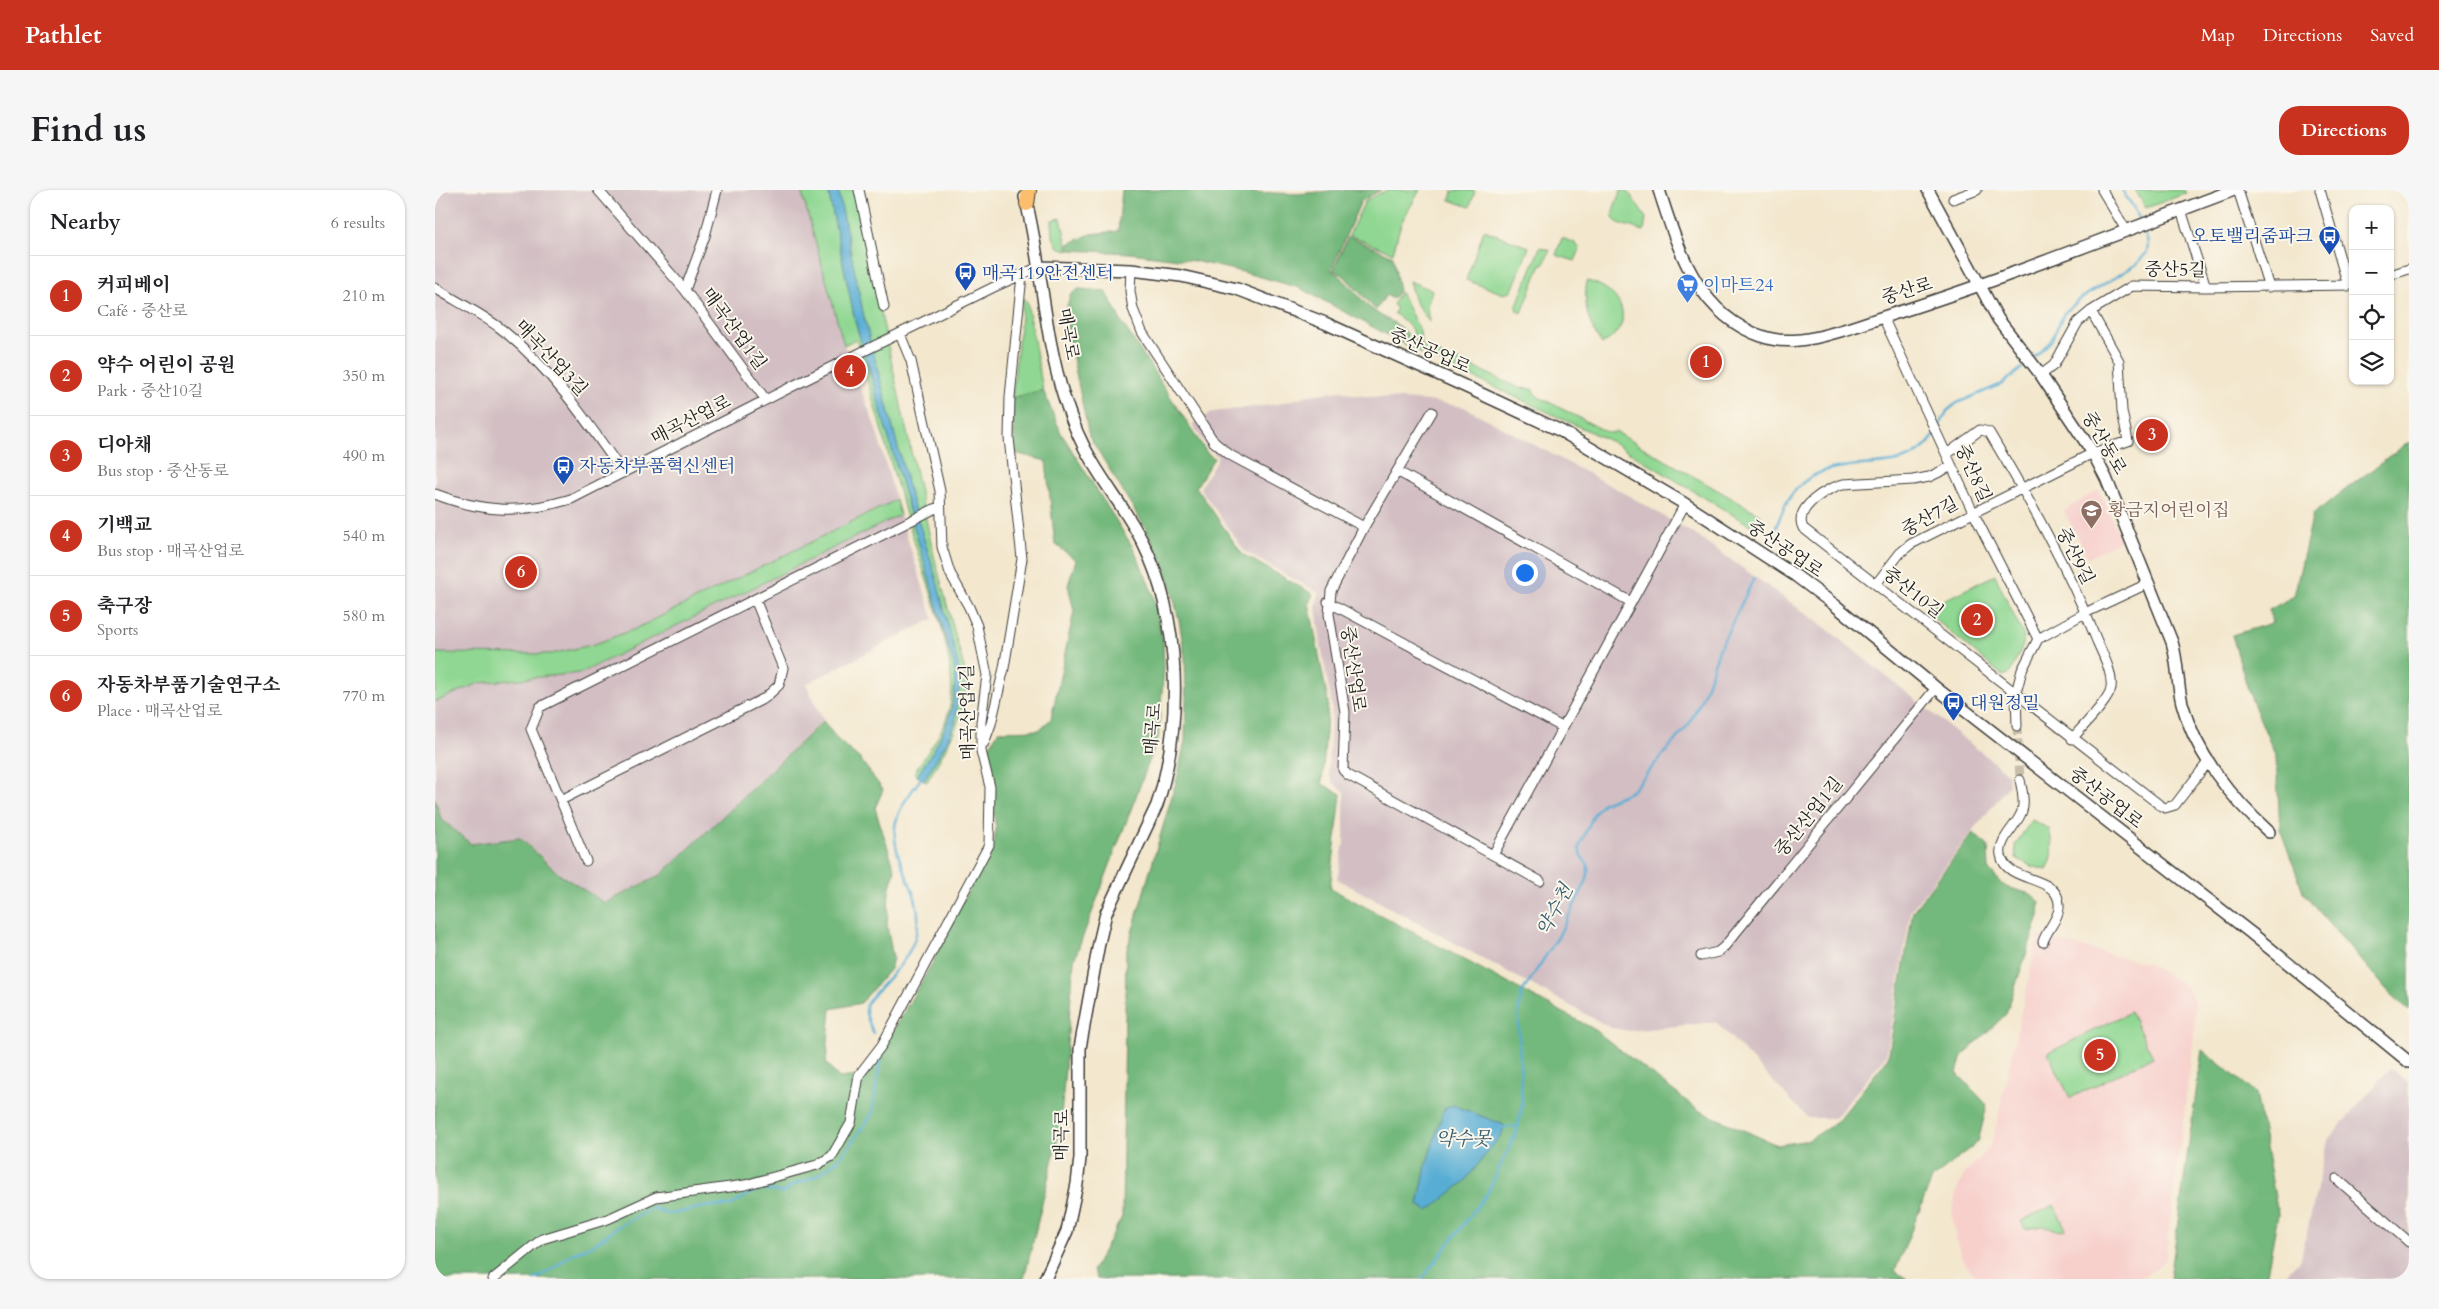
<!DOCTYPE html>
<html lang="en">
<head>
<meta charset="utf-8">
<style>
	:root { --surface:#fff; --page:#f6f6f6; --text:#202124; --muted:#757577; --line:#e0e0e0; --accent:#c8321e }
	body { margin:0; font-family:Cardo,"Noto Serif KR",serif; background:var(--page); color:var(--text) }
	.controls { position:absolute; right:15px; top:15px; display:grid; overflow:hidden; border-radius:10px; box-shadow:0 1px 4px #0004 }
	.controls button { width:45px; height:45px; display:grid; place-items:center; padding:0; border:0; border-bottom:1px solid var(--line); background:var(--surface); color:var(--text); font:25px sans-serif }
	.you { position:absolute; left:1089px; top:382px; width:18px; height:18px; margin:-12px; border:4px solid #fff; border-radius:50%; background:#1a73e8; box-shadow:0 0 0 8px #1a73e833 }
	.badge { display:grid; place-items:center; width:32px; height:32px; border-radius:50%; background:var(--accent); color:#fff; font-size:16px; font-weight:700 }
	.pin { position:absolute; translate:-50% -50%; border:2px solid #fff; box-shadow:0 1px 5px #0006 }
	.list { margin:0; padding:0; list-style:none }
	h2 { display:flex; justify-content:space-between; align-items:center; height:65px; margin:0; padding:0 20px; font-size:21px }
	h2 small { font-size:16px; font-weight:400; color:var(--muted) }
	.list li { display:grid; grid-template-columns:32px 1fr auto; gap:15px; align-items:center; box-sizing:border-box; height:80px; padding:0 20px; border-top:1px solid var(--line) }
	.list b { display:block; font-size:19px; white-space:nowrap }
	.list p { margin:0; font-size:16px; white-space:nowrap; color:var(--muted) }
	.list em { font-size:16px; font-style:normal; color:var(--muted) }
	.icon { flex:none; width:28px; height:28px; fill:none; stroke:currentColor; stroke-width:2; stroke-linecap:round; stroke-linejoin:round }
	.map { position:relative; flex:none; width:1974px; height:1089px; overflow:hidden; border-radius:20px }
	header { display:flex; align-items:center; gap:30px; box-sizing:border-box; height:70px; padding:0 25px; background:var(--accent); color:#fff }
	header strong { font-size:24px }
	nav { display:flex; gap:28px; margin-inline-start:auto; font-size:18px }
	.intro { display:flex; align-items:center; justify-content:space-between; box-sizing:border-box; height:120px; padding:0 30px }
	h1 { margin:0; font-size:35px }
	.button { padding:12px 22px; border-radius:20px; background:var(--accent); color:#fff; font-size:18px; font-weight:700 }
	main { display:flex; gap:30px; padding:0 30px }
	aside { flex:1; background:var(--surface); border-radius:20px; box-shadow:0 1px 4px #0004 }
	.map>svg:first-child { display:block }
	.built { fill:#f7d0cc }
	.industrial { fill:#d2bec3 }
	.green { fill:#8fd792; stroke:#567a57 }
	.forest { fill:#73b87c; stroke:#486a4c }
	.water { fill:#58add4; stroke:#3a6478 }
	.lines { fill:none; stroke-linecap:round; stroke-linejoin:round }
	.stream { stroke:#58add4; stroke-width:2.5 }
	.minor-tunnel { stroke:#c8beaa; stroke-width:9; stroke-dasharray:9 4.5; stroke-linecap:butt }
	.minor-casing { stroke:#3c3a37; stroke-width:11 }
	.tertiary-casing { stroke:#3c3a37; stroke-width:14 }
	.trunk-casing { stroke:#3c3a37; stroke-width:16 }
	.minor { stroke:#fff; stroke-width:9 }
	.tertiary { stroke:#fff; stroke-width:11 }
	.trunk { stroke:#fabe6d; stroke-width:14 }
	.labels { text-anchor:middle; dominant-baseline:central; stroke-width:4; stroke-linejoin:round; paint-order:stroke }
	.transit-label { font-size:18px; fill:#164399; stroke:#fbf7ec; text-anchor:start }
	.street-label { font-size:18px; fill:#1c1c1c; stroke:#fbf7ec }
	.shop-label { font-size:18px; fill:#366cbe; stroke:#fbf7ec; text-anchor:start }
	.education-label { font-size:18px; fill:#785e54; stroke:#fbf7ec; text-anchor:start }
	.water-label { font-size:19px; font-style:italic; fill:#375d6f; stroke:#fbf7ec }
</style>
</head>
<body>
<header>
<strong>Pathlet</strong>
<nav><a>Map</a><a>Directions</a><a>Saved</a></nav>
</header>
<div class="intro"><h1>Find us</h1><a class="button">Directions</a></div>
<main>
<aside>
<h2>Nearby<small>6 results</small></h2>
<ul class="list">
<li><span class="badge">1</span><div><b>커피베이</b><p>Café · 중산로</p></div><em>210 m</em></li>
<li><span class="badge">2</span><div><b>약수 어린이 공원</b><p>Park · 중산10길</p></div><em>350 m</em></li>
<li><span class="badge">3</span><div><b>디아채</b><p>Bus stop · 중산동로</p></div><em>490 m</em></li>
<li><span class="badge">4</span><div><b>기백교</b><p>Bus stop · 매곡산업로</p></div><em>540 m</em></li>
<li><span class="badge">5</span><div><b>축구장</b><p>Sports</p></div><em>580 m</em></li>
<li><span class="badge">6</span><div><b>자동차부품기술연구소</b><p>Place · 매곡산업로</p></div><em>770 m</em></li>
</ul>
</aside>
<div class="map">
<svg width="1974" height="1089" viewBox="0 0 1974 1089">
	<rect width="100%" height="100%" fill="#fbf7ec"/>
	<filter id="ink" filterUnits="userSpaceOnUse"><feTurbulence type="fractalNoise" baseFrequency=".02" numOctaves="2"/><feDisplacementMap in="SourceGraphic" scale="10" xChannelSelector="R" yChannelSelector="G"/><feConvolveMatrix kernelMatrix="1 2 1 2 8 2 1 2 1" color-interpolation-filters="sRGB"/></filter>
	<filter id="wash" filterUnits="userSpaceOnUse"><feTurbulence type="fractalNoise" baseFrequency=".0096" numOctaves="4" result="noise"/><feDisplacementMap in="SourceGraphic" scale="20" xChannelSelector="R" yChannelSelector="G"/><feGaussianBlur stdDeviation="1.12" result="paint"/><feColorMatrix in="noise" values="0 0 0 0 0 0 0 0 0 0 0 0 0 0 0 0 0 1.4 0 .05"/><feComposite in="paint" operator="in"/></filter>
	<g filter="url(#wash)">
		<rect width="100%" height="100%" fill="#f3e7cd"/>
		<!-- built -->
		<path class="built" d="M1664 299 1686 350 1653 368 1629 321Z
			M1603 746 1714 774 1745 792 1752 798 1760 811V838L1730 1071 1710 1086 1699 1089H1542L1529 1071 1522 1053 1517 1028 1521 1002 1530 983 1554 958 1558 949Z"/>
		<!-- industrial -->
		<path class="industrial" d="M0 0H366L409 155 441 239 461 310 200 439 157 455 116 464 0 463Z
			M906 201 918 205 993 211 1029 217 1191 304 1267 349 1387 435 1572 583 1574 595 1476 720 1451 866 1400 928H1373L1281 832 1194 841 1176 838 902 689 909 653V602L897 592 893 580 897 516 886 456 881 416 884 403 810 362 765 298 783 267 772 257 757 234 778 222 843 214 874 205Z
			M465 325 498 429 371 494 388 530 226 685 170 713 124 683 86 648 36 654 6 629 0 607V512L43 493 146 483Z
			M1955 878 1974 893V1089H1847L1866 1068 1893 950Z"/>
		<!-- green -->
		<path class="green" d="M366 0H393L420 131 519 476C524 522 506 549 482 586L479 583C494 560 513 537 516 509 521 466 493 397 480 354 459 286 440 218 421 149L409 155Z
			M403 0H419L499 366 532 489C530 529 511 558 492 592L489 590 512 552 520 532 525 493 502 391 475 304 429 127Z
			M952 0H985L966 33 958 63 914 45 930 11Z
			M1022 0 1040 1 1035 17 1015 10 1017 2Z
			M1186 0H1192L1211 28 1209 41C1175 30 1171 35 1186 0Z
			M1700 0H1750L1752 3 1711 18Z
			M626 28 633 60 623 57 618 47 617 30Z
			M1049 40 1094 57 1077 101 1069 104 1031 90Z
			M1127 48 1140 53 1145 59 1140 71 1121 65Z
			M1105 57 1115 60 1109 74H1106L1087 123 1082 121 1081 117Z
			M974 91 997 100 992 117 994 132 980 112Z
			M1152 91C1186 98 1204 135 1167 154 1153 134 1148 115 1152 91Z
			M965 102 985 141 986 155 1017 170 1026 171 1084 198 1097 199 1102 206 1174 243 1181 242 1326 325 1318 337 1177 252 977 159C986 142 971 133 959 123L962 118 958 115Z
			M588 108 592 112 608 200 577 208Z
			M461 310 465 325 146 483 44 493 0 512V463L116 464 157 455 200 439Z
			M1560 385 1589 447 1588 455 1575 483 1568 486 1489 420Z
			M1597 630 1614 639C1618 656 1620 665 1612 680L1596 676 1581 668 1580 655Z
			M1695 822 1718 867 1635 908 1613 863Z
			M1619 1015 1631 1039 1625 1041 1608 1036 1590 1039 1586 1031Z"/>
		<!-- forest -->
		<path class="forest" d="M687 0H768L863 4 904 0H946L926 11 896 80C915 91 924 111 942 123 953 131 965 133 973 145L971 155 865 98 808 82 759 71 695 63 634 60 633 54 656 44 683 41Z
			M913 46 958 66 964 101 958 109 951 105 941 120 908 85 898 80Z
			M644 99 671 101 686 131 772 263 779 268 761 297 807 364 878 404 874 413 893 512 887 594 906 604 895 698 1157 838 1263 920 1342 955 1374 950 1402 932 1453 868 1478 721 1538 643 1553 656 1554 680 1571 697 1596 704 1605 712 1604 726 1571 824 1527 866 1522 883 1552 915 1543 952 1497 989 1460 1081 1472 1089H662L658 1080 687 1027 691 763 743 585 750 550 751 508 750 467 744 430 735 393 714 344 654 246 632 139V117L635 105Z
			M608 200 626 243 699 359 718 404 728 451 729 478 723 548 639 770 625 939 589 1089H0V608L6 629 36 654 85 648 124 684 170 713 226 685 388 531 403 550 425 569 448 600 440 618 460 680 454 700 452 736 458 768 455 779 426 813 396 819 391 873 404 888 432 885 498 772 515 733 555 663 559 652 561 640 551 561 564 541 604 540 616 529 639 421 633 395 641 370 620 354 611 271 580 263 577 208Z
			M1974 252V820L1953 801 1869 704 1845 639 1841 567 1814 503 1797 445 1837 433 1834 420 1859 406 1878 324Z
			M1767 860 1821 903 1843 1024 1831 1089H1735Z"/>
		<!-- water -->
		<path class="water" d="M393 0H403L429 127 475 304 502 391 523 474 525 493 520 532 512 552 489 590 482 586C506 549 524 522 519 476L420 131Z
			M1018 915 1069 935 1067 944 1029 992 993 1021 983 1015 991 975 1009 919Z"/>
		<g class="lines">
			<!-- stream -->
			<path class="stream" d="M1687 0 1701 21 1706 33
				M1598 168 1616 151 1629 123 1648 107 1702 74 1712 62 1713 53 1708 38
				M1503 239 1512 221 1522 213 1567 194 1592 174
				M1338 345C1343 332 1348 318 1355 307 1394 250 1468 299 1500 244
				M438 843 431 824V815C448 789 469 780 480 748 494 704 456 677 460 637 462 619 477 601 487 587
				M1068 938 1083 936
				M100 1089 119 1078 135 1065 160 1054 181 1038 218 1018 235 1024 274 1016H295L317 1002 327 999 348 1003 358 995 380 987 403 970 415 955 437 924 445 871
				M987 1089 1053 1002 1082 941 1087 916 1083 825 1086 804 1123 747 1151 692 1153 684V675L1146 666 1144 657 1159 624 1168 613 1197 601 1254 534 1269 504 1284 460 1319 388"/>
		</g>
	</g>
	<g filter="url(#ink)">
		<g class="lines">
			<!-- minor-tunnel -->
			<path class="minor-tunnel" d="M1582 536 1585 590"/>
			<defs>
				<path id="minor" d="M163 0 250 100
					M282 0 270 46 250 100 331 210
					M424 0 449 117
					M1667 0 1691 40
					M1803 0 1834 97
					M1885 0 1913 96
					M1518 9 1542 0
					M1746 20 1771 97
					M696 80 695 101 698 119 707 142 779 252 795 265 929 337
					M1955 85 1974 79
					M0 98C21 111 45 123 65 138 115 177 152 231 188 283
					M1448 127 1538 322 1603 449
					M1606 185 1619 175 1643 132 1656 121 1697 96 1771 97 1918 95
					M997 222 929 337 896 401 894 424 910 522 908 580 913 585 1105 691
					M1512 264 1545 240 1554 242C1594 309 1633 378 1662 451 1668 465 1678 483 1676 498 1674 511 1646 538 1637 549
					M1517 276 1494 287 1478 290 1408 294C1392 298 1358 318 1368 338L1726 616 1730 618 1740 615 1773 572
					M962 281 1196 412
					M0 304C49 323 86 324 136 309L362 194 559 97 604 77
					M1441 394 1465 363 1476 354 1658 263 1693 251 1687 221 1684 171 1656 121
					M893 412 1127 537
					M1582 536 1581 503 1587 480 1603 449 1650 423 1714 393
					M549 553 556 534 569 478 587 369 574 248 575 207 587 85
					M1585 590C1587 600 1590 611 1587 621 1583 635 1563 649 1566 665 1571 695 1627 683 1624 718 1623 730 1611 741 1608 752
					M126 610 330 508 344 495 348 478 320 409
					M1058 665 1250 314
					M151 671 96 539 105 517 505 316
					M1266 766 1283 762 1289 757 1501 498
					M1902 989 1974 1052
					M58 1089 107 1049 173 1029 221 1007 310 995 382 975 397 966 416 933 424 885 447 855 554 655 555 597 546 561V532L552 485 542 436 534 417 515 383 507 357 505 301 476 171 465 144"/>
				<path id="tertiary" d="M1224 0C1243 59 1263 126 1329 147 1368 160 1423 134 1461 123 1575 87 1686 42 1799 0
					M1493 0 1563 129 1606 185 1658 263 1671 288 1737 452C1743 472 1742 493 1747 513 1760 563 1796 608 1834 642
					M590 7C607 72 608 142 629 207 636 229 645 252 658 273 674 300 694 325 708 353 746 429 748 535 722 615L671 723 664 753 645 858V968L642 994 632 1041 610 1089
					M604 77 696 80 746 86 802 99 890 133 1025 194 1126 241 1177 271 1250 314 1361 386 1401 416 1501 498 1816 743 1974 872"/>
				<path id="trunk" d="M592 14 594 0"/>
			</defs>
			<!-- minor casing -->
			<use href="#minor" class="minor-casing"/>
			<!-- tertiary casing -->
			<use href="#tertiary" class="tertiary-casing"/>
			<!-- trunk casing -->
			<use href="#trunk" class="trunk-casing"/>
			<!-- minor -->
			<use href="#minor" class="minor"/>
			<!-- tertiary -->
			<use href="#tertiary" class="tertiary"/>
			<!-- trunk -->
			<use href="#trunk" class="trunk"/>
		</g>
	</g>
	<!-- icons -->
	<defs>
		<symbol id="bus-pin" viewBox="-11 -11 22 30"><path d="M0 17L-7.5 6A9.5 9.5 0 1 1 7.5 6Z" fill="#1a4fb4" stroke="#fbf7ec"/><path d="M-5-6H5V4H4V6H2V4H-2V6H-4V4H-5ZM-3.5-4V0h7V-4ZM-3.5 1.2v1.5H-2V1.2ZM2 1.2v1.5H3.5V1.2Z" fill="#fff"/></symbol>
		<symbol id="supermarket-pin" viewBox="-11 -11 22 30"><path d="M0 17L-7.5 6A9.5 9.5 0 1 1 7.5 6Z" fill="#3f7fe0" stroke="#fbf7ec"/><path d="M-6-5.5h2.5l.6 2H6L4.5 2H-2.5L-4.4-4H-6ZM-1.5 3.2a1.3 1.3 0 1 0 .1 0ZM3 3.2a1.3 1.3 0 1 0 .1 0Z" fill="#fff"/></symbol>
		<symbol id="school-pin" viewBox="-11 -11 22 30"><path d="M0 17L-7.5 6A9.5 9.5 0 1 1 7.5 6Z" fill="#8d6e63" stroke="#fbf7ec"/><path d="M0-5L7-2L0 1L-7-2ZM-4 1L0 2.5L4 1V4Q0 6-4 4Z" fill="#fff"/></symbol>
	</defs>
	<g fill-rule="evenodd">
		<use href="#bus-pin" x="1882" y="34" width="25" height="34"/>
		<use href="#bus-pin" x="518" y="70" width="25" height="34"/>
		<use href="#supermarket-pin" x="1240" y="82" width="25" height="34"/>
		<use href="#bus-pin" x="116" y="264" width="25" height="34"/>
		<use href="#school-pin" x="1644" y="308" width="25" height="34"/>
		<use href="#bus-pin" x="1506" y="500" width="25" height="34"/>
	</g>
	<g class="labels">
		<!-- transit labels -->
		<g class="transit-label">
			<text x="1878" y="46" text-anchor="end">오토밸리줌파크</text>
			<text x="547" y="83">매곡119안전센터</text>
			<text x="144" y="276">자동차부품혁신센터</text>
			<text x="1535" y="513">대원정밀</text>
		</g>
		<!-- street labels -->
		<g class="street-label">
			<text transform="translate(1740 80) rotate(1)">중산5길</text>
			<text transform="translate(1472 101) rotate(-17)">중산로</text>
			<text transform="translate(299 139) rotate(54)">매곡산업1길</text>
			<text transform="translate(633 144) rotate(80)">매곡로</text>
			<text transform="translate(995 161) rotate(24)">중산공업로</text>
			<text transform="translate(116 168) rotate(47)">매곡산업3길</text>
			<text transform="translate(256 230) rotate(-27)">매곡산업로</text>
			<text transform="translate(1669 253) rotate(60)">중산동로</text>
			<text transform="translate(1538 283) rotate(66)">중산8길</text>
			<text transform="translate(1495 327) rotate(-29)">중산7길</text>
			<text transform="translate(1350 359) rotate(34)">중산공업로</text>
			<text transform="translate(1640 366) rotate(63)">중산9길</text>
			<text transform="translate(1478 403) rotate(38)">중산10길</text>
			<text transform="translate(918 479) rotate(82)">중산산업로</text>
			<text transform="translate(533 522) rotate(-91)">매곡산업4길</text>
			<text transform="translate(718 539) rotate(-85)">매곡로</text>
			<text transform="translate(1671 608) rotate(38)">중산공업로</text>
			<text transform="translate(1374 627) rotate(-51)">중산산업1길</text>
			<text transform="translate(627 945) rotate(-89)">매곡로</text>
		</g>
		<!-- shop labels -->
		<g class="shop-label">
			<text x="1268" y="95">이마트24</text>
		</g>
		<!-- education labels -->
		<g class="education-label">
			<text x="1673" y="320">황금지어린이집</text>
		</g>
		<!-- water labels -->
		<g class="water-label">
			<text transform="translate(1120 720) rotate(-62)">약수천</text>
			<text x="1028" y="949">약수못</text>
		</g>
	</g>
</svg>
<div class="controls">
<button>+</button>
<button>−</button>
<button><svg class="icon" aria-label="locate" viewBox="0 0 24 24"><circle cx="12" cy="12" r="6"/><path d="M12 2v4M12 18v4M2 12h4M18 12h4"/></svg></button>
<button><svg class="icon" aria-label="layers" viewBox="0 0 24 24"><path d="M12 4l9 5-9 5-9-5zM3 14l9 5 9-5"/></svg></button>
</div>
<div class="you"></div>
<div class="pin badge" style="left:1271px;top:172px">1</div>
<div class="pin badge" style="left:1542px;top:430px">2</div>
<div class="pin badge" style="left:1717px;top:245px">3</div>
<div class="pin badge" style="left:415px;top:181px">4</div>
<div class="pin badge" style="left:1665px;top:865px">5</div>
<div class="pin badge" style="left:86px;top:382px">6</div>
</div>
</main>
</body>
</html>
